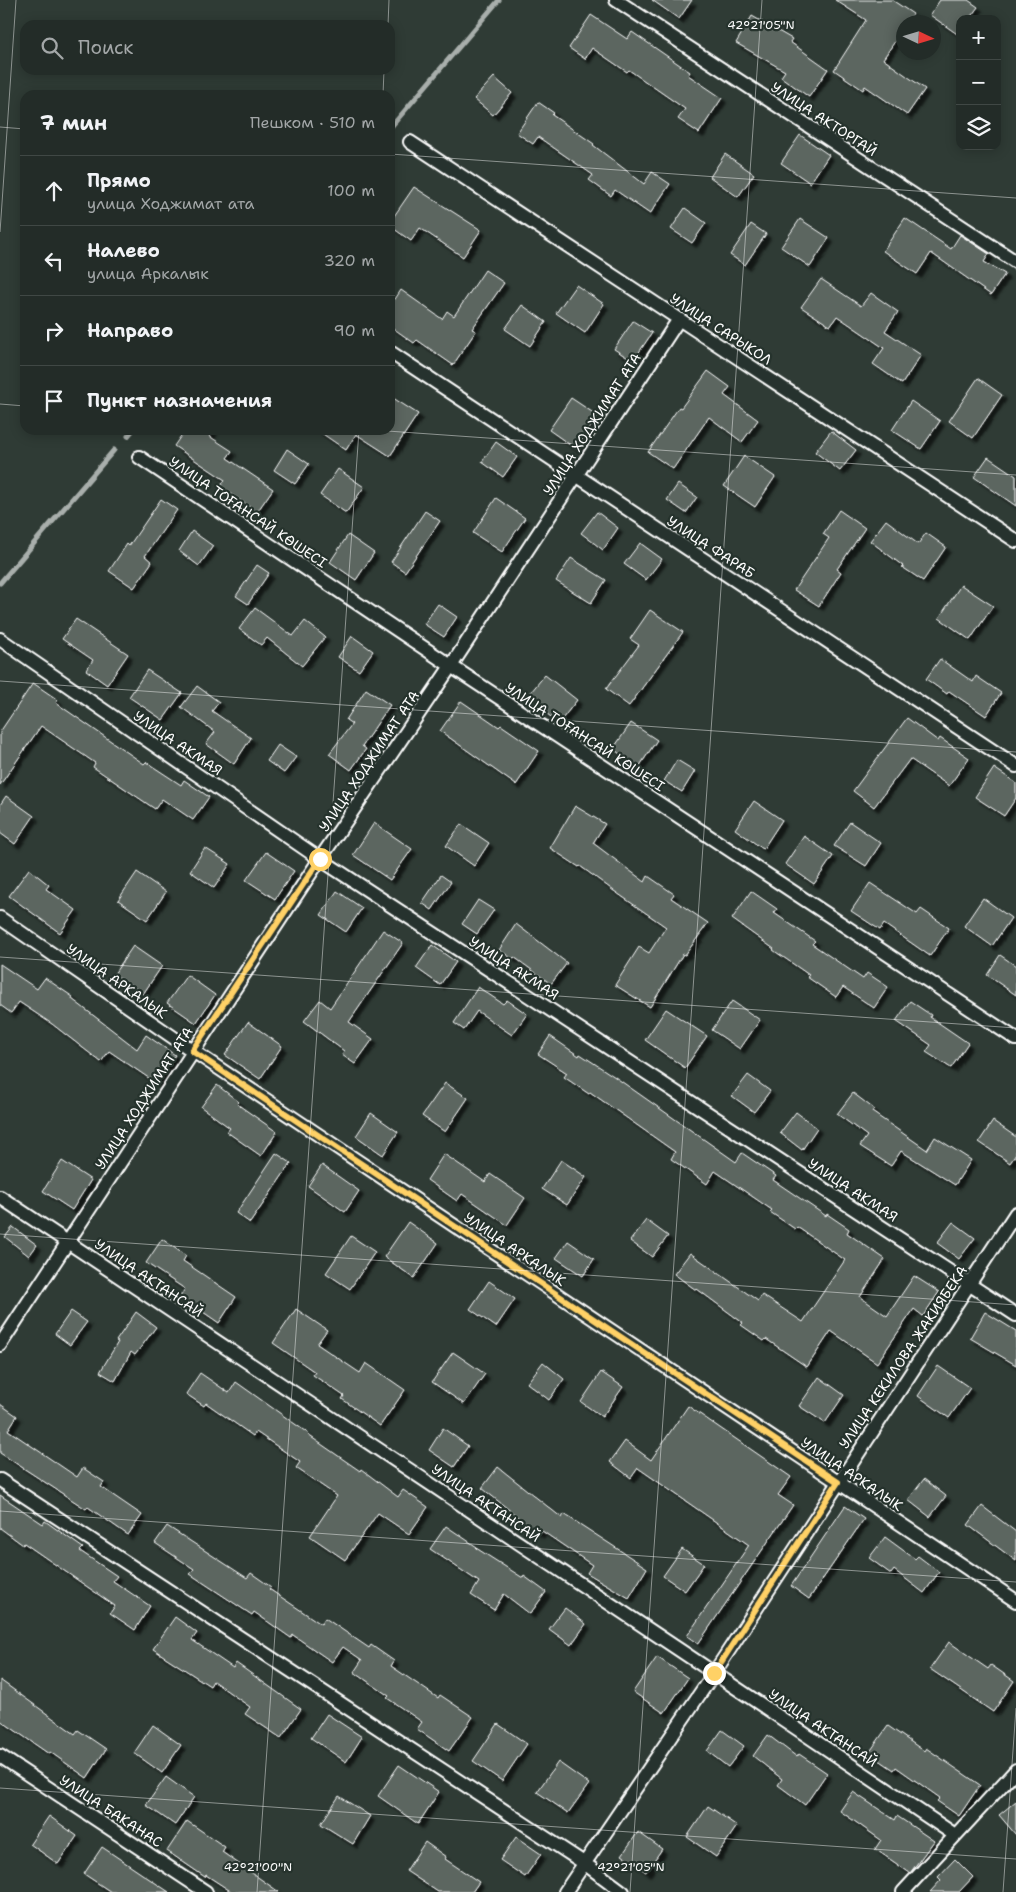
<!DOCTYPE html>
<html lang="ru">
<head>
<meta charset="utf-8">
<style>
	:root { --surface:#232c28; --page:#2f3834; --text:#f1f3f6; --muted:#a3a7a8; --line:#404845 }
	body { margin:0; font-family:"Shantell Sans",sans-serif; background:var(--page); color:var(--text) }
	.controls { position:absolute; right:15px; top:15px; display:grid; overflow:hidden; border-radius:10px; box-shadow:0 2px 12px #0003 }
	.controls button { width:45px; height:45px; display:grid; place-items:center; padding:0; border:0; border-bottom:1px solid var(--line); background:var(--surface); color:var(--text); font:25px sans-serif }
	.compass { position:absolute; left:896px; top:15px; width:45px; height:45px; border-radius:50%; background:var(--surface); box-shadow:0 2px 12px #0003; rotate:94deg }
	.stop { position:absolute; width:15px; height:15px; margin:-11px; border:4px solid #ffd166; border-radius:50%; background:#fff }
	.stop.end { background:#ffd166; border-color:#fff; box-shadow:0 1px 5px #0008 }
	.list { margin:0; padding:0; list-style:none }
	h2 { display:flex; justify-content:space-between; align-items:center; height:65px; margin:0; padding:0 20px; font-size:21px }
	h2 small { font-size:16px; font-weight:400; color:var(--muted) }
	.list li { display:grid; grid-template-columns:32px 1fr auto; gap:15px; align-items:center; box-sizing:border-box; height:70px; padding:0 20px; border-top:1px solid var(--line) }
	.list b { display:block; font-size:19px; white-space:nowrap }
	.list p { margin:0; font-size:16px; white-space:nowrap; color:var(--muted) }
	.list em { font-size:16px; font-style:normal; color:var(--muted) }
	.icon { flex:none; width:28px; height:28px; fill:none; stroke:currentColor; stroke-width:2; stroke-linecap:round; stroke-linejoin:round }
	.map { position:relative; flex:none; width:1016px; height:1892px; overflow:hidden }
	.search { position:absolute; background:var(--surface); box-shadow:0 2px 12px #0003; left:20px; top:20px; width:375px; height:55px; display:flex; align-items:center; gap:12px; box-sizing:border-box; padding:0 18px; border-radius:15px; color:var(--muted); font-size:19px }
	.panel { position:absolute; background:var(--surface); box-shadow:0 2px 12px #0003; left:20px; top:90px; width:375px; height:345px; border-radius:15px }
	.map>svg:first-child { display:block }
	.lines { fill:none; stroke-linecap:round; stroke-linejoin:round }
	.stream { stroke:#a9afac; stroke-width:5 }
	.building { fill:#5b6661; stroke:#fff; filter:url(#shadow) }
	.street-casing { stroke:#fff; stroke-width:16 }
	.street { stroke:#26332d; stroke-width:12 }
	.route { stroke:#ffd166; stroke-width:6 }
	.ticks { fill:none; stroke:#fff; stroke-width:1; stroke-opacity:0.45 }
	.labels { text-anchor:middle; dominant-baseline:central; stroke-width:4.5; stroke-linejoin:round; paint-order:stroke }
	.street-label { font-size:14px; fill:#fff; stroke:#26332d }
	.ticks-label { font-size:12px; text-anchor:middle; fill:#fff; stroke:#26332d; stroke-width:4.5; stroke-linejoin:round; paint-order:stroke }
</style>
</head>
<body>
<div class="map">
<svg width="1016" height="1892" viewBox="0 0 1016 1892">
	<defs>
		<filter id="shadow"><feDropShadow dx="4.5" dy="4.5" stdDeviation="1" flood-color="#0009"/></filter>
	</defs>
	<rect width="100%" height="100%" fill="#2f3b35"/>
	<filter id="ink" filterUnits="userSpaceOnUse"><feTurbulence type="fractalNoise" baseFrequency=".02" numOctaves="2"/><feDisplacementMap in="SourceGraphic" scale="10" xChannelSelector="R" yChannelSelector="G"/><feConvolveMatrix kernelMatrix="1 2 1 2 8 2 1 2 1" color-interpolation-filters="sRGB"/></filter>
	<g filter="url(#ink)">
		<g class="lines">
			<!-- stream -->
			<path class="stream" d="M390 128 499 0
				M128 436 133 430
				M0 583 114 450"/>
		</g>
		<!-- building -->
		<path class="building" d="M652 0H692L679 19Z
			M835 0H892L913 14 907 22H904V28L883 59 925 89 907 115 865 86 863 90 834 70 866 20Z
			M940 0H968L978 7 969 19H960V36L930 15Z
			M591 15 627 39 632 32 690 72 688 75 722 98 699 133 678 119 685 109 629 70 627 72 592 48 585 59 569 48Z
			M752 16 792 39 790 42 828 69 809 97 781 77 785 71 736 43Z
			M494 77 512 93 493 115 474 99Z
			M538 102 554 113 552 115 594 144 593 145 644 184 652 172 670 184 650 214 615 190 611 196 589 180 593 175 538 137 533 144 517 133Z
			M800 135 829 155 810 183 781 163Z
			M725 154 754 174 738 197 710 177Z
			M414 187 481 230 463 257 420 228 411 241 390 226V222Z
			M685 208 706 223 692 243 671 229Z
			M905 218 951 249 960 235 989 254 984 262 1005 274 991 295 931 253 917 274 883 251Z
			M800 219 829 238 810 267 781 247Z
			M751 224 766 234 745 265 730 255Z
			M485 270 504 283 472 329 476 331 453 365 417 340 414 343 390 326V307L401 290 442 319 447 311 454 316Z
			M821 279 861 306 871 293 898 312 885 331 921 355 902 384 873 364 884 348 837 316 830 326 801 307Z
			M576 285 604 304 585 333 556 313Z
			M522 305 546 322 530 346 505 329Z
			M633 321 652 333 633 361 614 349Z
			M708 371 730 387 724 395 758 420 742 442 709 417 673 469 648 452 679 407 681 408Z
			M978 378 1002 395 973 438 949 421Z
			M390 396 418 414 390 456 356 434 346 450 317 430H390Z
			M571 398 598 416 576 449 549 430Z
			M911 401 940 421 921 449 892 430Z
			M185 430H213L209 436 232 451 227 458 273 489 257 512 220 487 225 480 174 446Z
			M831 431 856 450 840 471 815 452Z
			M496 442 517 457 503 477 482 462Z
			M287 449 309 464 295 484 274 470Z
			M744 456 775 477 755 507 724 486Z
			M988 457 1016 476V506L974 477Z
			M338 469 364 487 346 513 320 495Z
			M678 484 697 497 686 513 667 500Z
			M496 498 525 518 502 552 473 533Z
			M161 499 177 510 145 556 152 562 134 588 109 571 127 544 129 546Z
			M839 510 865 528 837 569 841 572 819 606 794 590 829 538 823 534Z
			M425 511 440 521 405 572 391 562Z
			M597 512 618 528 603 550 581 533Z
			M886 520 918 544 926 533 946 547 923 581 902 567 903 566 870 541Z
			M192 531 213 546 199 566 179 551Z
			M348 535 374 553 356 580 330 562Z
			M640 543 662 559 646 580 624 564Z
			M571 558 606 580 591 603 556 581Z
			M257 565 269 573 248 604 236 596Z
			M961 585 993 606 970 640 939 618Z
			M438 604 457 617 444 637 424 624Z
			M255 608 293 636 305 621 325 637 302 666 267 638 261 645 239 629Z
			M650 610 683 632 629 706 606 689 639 645 630 639Z
			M76 619 128 654 107 685 86 670 93 660 62 639Z
			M352 636 373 651 359 671 338 657Z
			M940 659 973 682 976 676 1001 693 986 716 949 691 947 694 926 679Z
			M147 670 182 693 163 720 129 697Z
			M545 675 577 700 559 723 526 698Z
			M33 683 58 700 56 703 144 764 146 762 181 785 184 780 209 797 193 820 162 799 155 809 93 767 95 763 41 726 0 785V732Z
			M197 686 219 702 212 711 251 738 234 764 206 744 215 732 181 707Z
			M366 689 390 705 362 746 366 749 351 770 329 754 352 724 346 720Z
			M461 701 499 727 501 725 539 751 516 785 440 731Z
			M907 718 938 741 940 738 969 758 949 786 910 759 874 807 853 791Z
			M631 723 657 740 639 767 613 749Z
			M278 745 296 757 284 773 267 761Z
			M677 760 695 771 682 792 664 781Z
			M994 768 1016 783V798L1004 816 975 797Z
			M6 796 34 816 15 844 0 833V805Z
			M754 801 782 820 763 849 735 829Z
			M575 806 605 824 593 843 645 882 648 876 674 894 671 898 708 923 685 955 683 954 650 1007 615 985 639 947 649 953 666 927 614 891 580 866 579 867 550 848Z
			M850 822 881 843 866 866 834 846Z
			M374 823 412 849 390 880 353 855Z
			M461 824 489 843 474 866 446 846Z
			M804 836 833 856 814 884 785 864Z
			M205 848 230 864 214 888 190 871Z
			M266 852 294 871 275 899 246 880Z
			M29 869 49 885 46 889 76 910 60 933 9 896Z
			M137 872 166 892 147 920 118 900Z
			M441 875 451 882 432 910 422 903Z
			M870 883 917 914 921 909 949 928 930 956 884 924 880 930 851 911Z
			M337 891 362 908 346 932 321 915Z
			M751 891 777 909 774 913 815 941 812 944 863 979 867 973 888 987 874 1008 843 987 836 997 807 977 809 975 773 950 774 949 732 919Z
			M983 898 1011 918 992 946 964 926Z
			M478 900 494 910 477 934 462 924Z
			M516 924 567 963 551 984 514 957 513 959 499 950Z
			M383 930 403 943 349 1022 373 1039 355 1064 342 1055 344 1051 304 1021 320 1000 330 1008Z
			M432 945 456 962 440 985 416 968Z
			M133 946 162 966 143 994 114 974Z
			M1000 955 1016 966V995L987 975Z
			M0 964 37 989 45 978 73 997 72 999 137 1049 146 1035 175 1055 156 1083 109 1051 101 1062 52 1024 19 1002 11 1013 0 1005Z
			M187 975 215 995 196 1023 167 1003Z
			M478 987 503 1004 507 1000 527 1014 512 1035 477 1011 464 1030 454 1023Z
			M732 1001 760 1020 740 1049 712 1030Z
			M910 1001 931 1015 930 1017 968 1043 951 1068 926 1052 931 1045 896 1021Z
			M666 1009 707 1036 685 1068 645 1040Z
			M248 1022 282 1046 260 1079 225 1055Z
			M550 1036 579 1056 580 1054 615 1077 736 1162 742 1153 776 1176 773 1180 826 1216 827 1214 849 1229 847 1233 885 1259 860 1297 887 1316 914 1276 939 1292 923 1316 914 1309 877 1363 831 1331 807 1367 766 1339 764 1341 741 1325 743 1323 697 1289 696 1290 674 1274 690 1253 758 1301 762 1295 803 1322 845 1260 797 1227 795 1229 770 1212 772 1210 715 1171 707 1184 671 1159 675 1152 590 1092 589 1094 564 1077 567 1073 538 1054Z
			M748 1075 770 1091 754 1112 732 1096Z
			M445 1083 468 1098 445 1132 422 1116Z
			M217 1085 239 1102 237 1104 277 1132 261 1156 227 1132 230 1128 201 1107Z
			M853 1093 874 1109 872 1112 927 1150 935 1137 971 1160 955 1185 901 1151 891 1166 860 1146 867 1136 837 1114Z
			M796 1112 817 1128 802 1150 780 1133Z
			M371 1113 398 1132 383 1155 356 1136Z
			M993 1121 1016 1137V1154L1010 1163 979 1142Z
			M276 1153 291 1163 250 1223 236 1213Z
			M444 1154 485 1182 490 1174 525 1198 507 1225 462 1194 457 1201 427 1180Z
			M561 1160 586 1177 567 1205 542 1189Z
			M62 1161 91 1180 72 1210 43 1191Z
			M322 1165 359 1191 345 1212 308 1186Z
			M646 1220 668 1236 652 1257 630 1241Z
			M408 1222 438 1243 414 1278 384 1257Z
			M953 1222 975 1238 959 1259 937 1243Z
			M13 1227 37 1245 29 1256 5 1237Z
			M351 1236 375 1252 350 1289 326 1273Z
			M162 1239 186 1256 183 1261 236 1297 219 1323 180 1296 185 1289 146 1263Z
			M568 1241 594 1259 583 1276 556 1258Z
			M489 1281 515 1299 496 1327 470 1309Z
			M296 1309 327 1330 317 1344 360 1373 366 1363 405 1390 380 1426 342 1399 344 1396 313 1375 315 1372 273 1343Z
			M71 1311 87 1322 70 1345 55 1334Z
			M136 1312 156 1327 135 1355 131 1352 115 1381 100 1372 118 1342 116 1341Z
			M985 1312 1016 1331V1365L970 1338Z
			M453 1352 485 1374 464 1404 432 1382Z
			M543 1362 564 1379 549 1400 527 1383Z
			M938 1366 970 1388 949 1418 918 1396Z
			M601 1372 623 1387 602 1417 581 1402Z
			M200 1373 229 1393 236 1382 309 1434 308 1435 360 1471 361 1469 398 1497 403 1490 428 1507 409 1534 378 1513 345 1560 310 1536 337 1496 296 1468 300 1462 256 1432 253 1436 206 1403 204 1406 186 1394Z
			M819 1377 844 1395 825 1423 799 1406Z
			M0 1404 17 1416 8 1430 77 1477 83 1468 104 1482 101 1487 142 1515 128 1535 88 1507 86 1509 0 1453Z
			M688 1406 791 1477 778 1495 793 1505 698 1644 687 1636 749 1545 638 1468 631 1478 610 1462 625 1441 651 1460Z
			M443 1428 468 1446 454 1467 429 1450Z
			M498 1467 562 1518 564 1514 647 1568 629 1598 587 1573 592 1565 542 1531 539 1534 482 1488Z
			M924 1479 946 1496 930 1517 908 1500Z
			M0 1495 43 1524 45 1521 83 1548 80 1551 117 1576 113 1581 150 1606 135 1630 110 1613 115 1606 24 1543 23 1545 0 1528Z
			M845 1506 864 1519 809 1599 791 1586Z
			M982 1506 1016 1532V1561L968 1525Z
			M167 1526 247 1578 251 1573 271 1587 269 1589 321 1624 325 1618 369 1648 371 1645 394 1661 391 1666 438 1698 440 1695 473 1717 449 1751 417 1729 422 1722 387 1698 389 1696 354 1672 362 1660 343 1647 332 1662 293 1635 291 1638 254 1612 252 1615 190 1574 194 1569 155 1543Z
			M446 1526 477 1547 476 1548 523 1578 524 1576 546 1592 530 1614 504 1594 494 1610 471 1595 479 1582 430 1549Z
			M885 1537 915 1559 918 1556 939 1572 924 1593 894 1570 891 1574 869 1558Z
			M682 1549 704 1564 685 1591 663 1576Z
			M565 1608 586 1624 571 1645 549 1629Z
			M175 1617 197 1633 192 1640 233 1668 236 1663 301 1709 281 1738 245 1714 250 1707 213 1681 210 1686 153 1649Z
			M949 1642 988 1669 991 1665 1014 1681 993 1712 930 1669Z
			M657 1657 688 1678 664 1713 633 1692Z
			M0 1680 75 1734 78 1730 106 1749 87 1778 50 1752 49 1754 0 1720Z
			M327 1714 362 1737 346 1762 311 1738Z
			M498 1724 527 1744 502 1781 473 1761Z
			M153 1725 181 1745 162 1773 134 1753Z
			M888 1726 924 1751 926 1748 980 1785 959 1816 937 1801 940 1798 896 1767 894 1770 869 1753Z
			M722 1730 744 1746 728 1767 707 1751Z
			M768 1735 797 1757 799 1754 827 1773 805 1805 778 1785 782 1779 753 1756Z
			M558 1762 589 1784 568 1813 537 1792Z
			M399 1765 439 1792 418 1824 378 1796Z
			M166 1777 194 1797 175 1825 146 1805Z
			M853 1792 895 1820 897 1816 934 1841 910 1873 875 1849 881 1840 840 1811Z
			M339 1796 370 1816 353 1844 321 1824Z
			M1016 1801V1835L999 1815Z
			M708 1806 737 1826 716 1857 687 1837Z
			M49 1816 77 1836 58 1864 30 1844Z
			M187 1821 225 1847 222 1852 279 1892H232L206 1875 205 1877 167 1851Z
			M638 1832 662 1849 646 1872 622 1855Z
			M516 1837 541 1854 525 1877 500 1860Z
			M425 1842 446 1857 445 1859 479 1882 472 1892H438L406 1871Z
			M102 1847 145 1876 169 1892H111L84 1874Z
			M955 1859 973 1877 959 1892H930L941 1880 938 1877Z"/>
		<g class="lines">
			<defs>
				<path id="street" d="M616 0 1016 262
					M410 142 1016 541
					M390 352 1016 766
					M139 457 451 666 1016 1039
					M0 639 320 859 1016 1315
					M0 918 193 1051 1016 1601
					M0 1197 714 1673 955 1835
					M0 1345 320 859 451 666 679 319
					M0 1480 584 1863 623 1892
					M0 1756 206 1892
					M565 1892 714 1673 1016 1213
					M903 1892 1016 1770"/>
			</defs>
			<!-- street casing -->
			<use href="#street" class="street-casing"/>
			<!-- street -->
			<use href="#street" class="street"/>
		</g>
	</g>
	<g class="lines" filter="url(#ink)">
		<!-- route -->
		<path class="route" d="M320 859 192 1051 838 1482 714 1673"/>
	</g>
	<!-- ticks -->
	<path class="ticks" d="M388 25 389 0M383 95 384 70M0 127 25 129M390 154 1016 198M0 232 16 0M0 404 25 406M373 430 1016 475M0 681 1016 752M0 957 1016 1028M0 1234 1016 1305M0 1511 1016 1582M0 1788 1016 1859M257 1892 359 430M630 1892 762 0M1003 1892 1016 1708"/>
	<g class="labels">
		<!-- street labels -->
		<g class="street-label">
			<text transform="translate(824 119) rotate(33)">УЛИЦА АКТОРГАЙ</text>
			<text transform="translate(721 329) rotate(33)">УЛИЦА САРЫКОЛ</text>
			<text transform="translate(592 424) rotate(-57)">УЛИЦА ХОДЖИМАТ АТА</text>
			<text transform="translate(248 512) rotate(34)">УЛИЦА ТОҒАНСАЙ КӨШЕСІ</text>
			<text transform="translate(711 547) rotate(33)">УЛИЦА ФАРАБ</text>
			<text transform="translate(585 737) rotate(33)">УЛИЦА ТОҒАНСАЙ КӨШЕСІ</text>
			<text transform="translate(178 743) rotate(34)">УЛИЦА АКМАЯ</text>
			<text transform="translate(369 761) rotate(-56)">УЛИЦА ХОДЖИМАТ АТА</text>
			<text transform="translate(514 968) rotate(33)">УЛИЦА АКМАЯ</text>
			<text transform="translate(117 981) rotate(35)">УЛИЦА АРКАЛЫК</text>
			<text transform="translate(144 1098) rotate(-57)">УЛИЦА ХОДЖИМАТ АТА</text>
			<text transform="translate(853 1190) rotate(33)">УЛИЦА АКМАЯ</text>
			<text transform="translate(515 1249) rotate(34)">УЛИЦА АРКАЛЫК</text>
			<text transform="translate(149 1278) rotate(34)">УЛИЦА АКТАНСАЙ</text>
			<text transform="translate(903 1357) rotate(-56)">УЛИЦА КЕКИЛОВА ЖАКИЯБЕКА</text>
			<text transform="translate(852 1474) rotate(34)">УЛИЦА АРКАЛЫК</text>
			<text transform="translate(486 1503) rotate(34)">УЛИЦА АКТАНСАЙ</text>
			<text transform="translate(823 1728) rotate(34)">УЛИЦА АКТАНСАЙ</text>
			<text transform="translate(111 1811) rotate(33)">УЛИЦА БАКАНАС</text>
		</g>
	</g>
	<g class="ticks-label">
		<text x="761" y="29">42°21'05"N</text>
		<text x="258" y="1871">42°21'00"N</text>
		<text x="631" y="1871">42°21'05"N</text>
	</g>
</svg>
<div class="controls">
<button>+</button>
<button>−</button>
<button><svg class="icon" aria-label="layers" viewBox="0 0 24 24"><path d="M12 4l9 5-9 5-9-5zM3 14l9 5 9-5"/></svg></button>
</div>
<svg class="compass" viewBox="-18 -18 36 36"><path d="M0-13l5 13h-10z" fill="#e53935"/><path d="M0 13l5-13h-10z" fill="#a3a7a8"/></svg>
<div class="stop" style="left:320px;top:859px"></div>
<div class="stop end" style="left:714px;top:1673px"></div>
<div class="search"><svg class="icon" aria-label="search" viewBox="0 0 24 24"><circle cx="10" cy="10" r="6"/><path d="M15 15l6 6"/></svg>Поиск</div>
<section class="panel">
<h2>7 мин<small>Пешком · 510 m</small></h2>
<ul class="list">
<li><svg class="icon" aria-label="ahead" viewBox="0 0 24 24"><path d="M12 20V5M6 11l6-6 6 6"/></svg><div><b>Прямо</b><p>улица Ходжимат ата</p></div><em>100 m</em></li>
<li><svg class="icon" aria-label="left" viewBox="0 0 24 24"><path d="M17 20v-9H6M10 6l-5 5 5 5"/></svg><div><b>Налево</b><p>улица Аркалык</p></div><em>320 m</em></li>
<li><svg class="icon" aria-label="right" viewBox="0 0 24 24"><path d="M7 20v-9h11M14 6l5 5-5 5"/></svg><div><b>Направо</b></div><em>90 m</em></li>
<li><svg class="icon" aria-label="arrive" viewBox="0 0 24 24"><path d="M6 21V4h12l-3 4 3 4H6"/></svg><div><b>Пункт назначения</b></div></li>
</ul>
</section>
</div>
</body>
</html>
